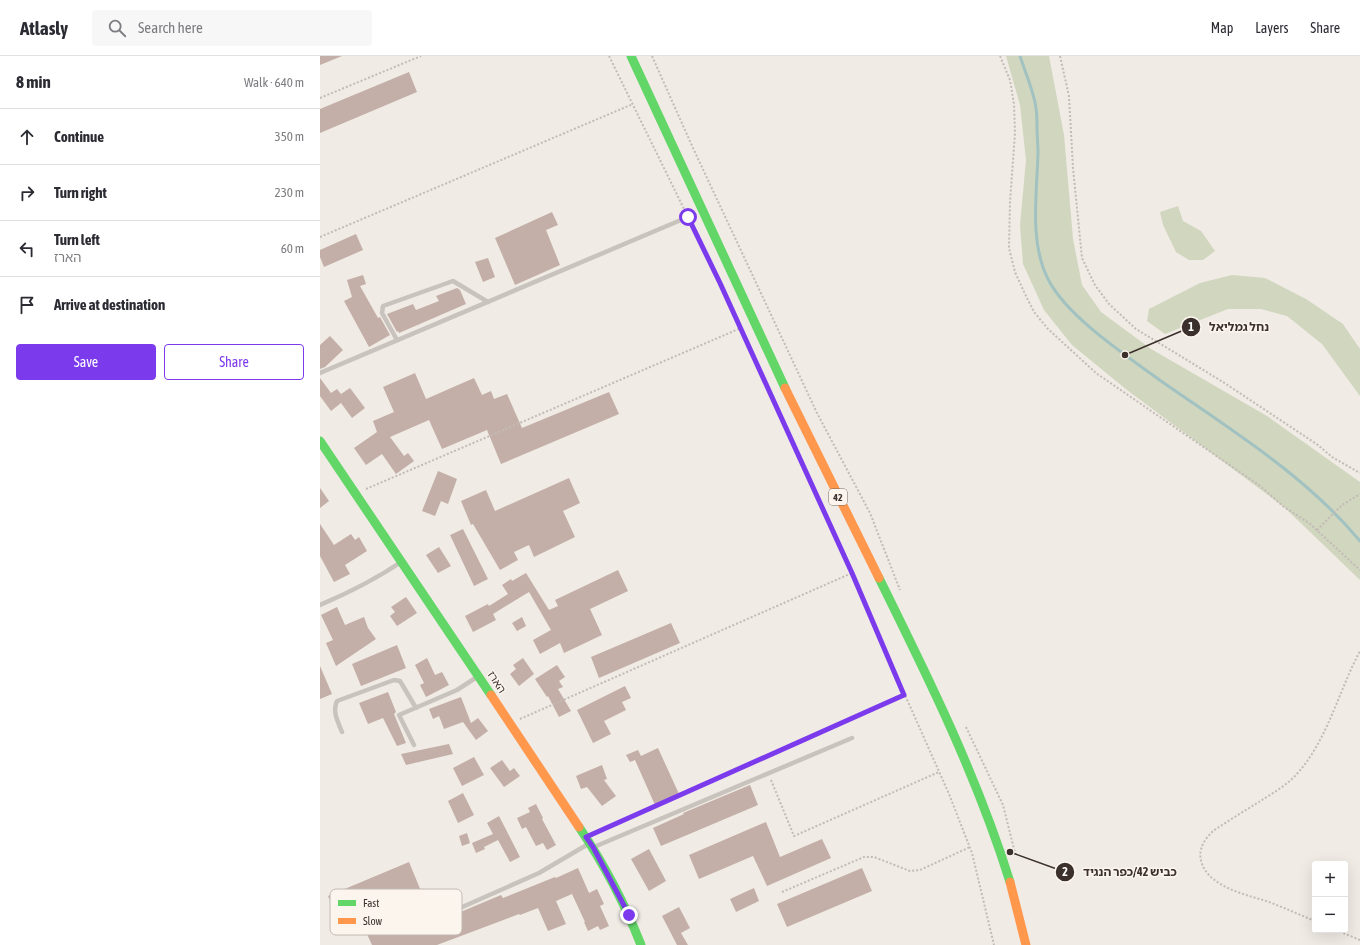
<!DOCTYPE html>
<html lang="en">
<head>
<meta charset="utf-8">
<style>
	:root { --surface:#fff; --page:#f7f7f7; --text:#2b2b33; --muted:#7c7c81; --line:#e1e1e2; --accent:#7c3aed }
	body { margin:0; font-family:"Asap Condensed","Noto Sans Hebrew",sans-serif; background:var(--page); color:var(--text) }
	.controls { position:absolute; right:12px; bottom:12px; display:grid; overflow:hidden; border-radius:4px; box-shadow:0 4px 16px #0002 }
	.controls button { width:36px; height:36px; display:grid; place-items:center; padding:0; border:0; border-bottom:1px solid var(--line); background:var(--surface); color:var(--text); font:20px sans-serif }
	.stop { position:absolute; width:12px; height:12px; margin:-9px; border:3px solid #7c3aed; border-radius:50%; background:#fff }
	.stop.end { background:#7c3aed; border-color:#fff; box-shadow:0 1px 4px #0008 }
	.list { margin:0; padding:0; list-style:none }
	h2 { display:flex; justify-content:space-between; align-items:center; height:52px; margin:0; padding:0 16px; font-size:17px }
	h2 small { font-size:13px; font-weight:400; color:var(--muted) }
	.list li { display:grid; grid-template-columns:26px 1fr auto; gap:12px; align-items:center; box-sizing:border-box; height:56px; padding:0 16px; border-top:1px solid var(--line) }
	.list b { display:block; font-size:15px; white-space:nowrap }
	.list p { margin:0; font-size:13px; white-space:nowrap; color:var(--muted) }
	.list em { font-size:13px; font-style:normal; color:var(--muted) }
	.actions { display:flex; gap:8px; padding:12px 16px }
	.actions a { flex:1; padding:9px 0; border:1px solid var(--accent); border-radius:4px; text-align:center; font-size:14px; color:var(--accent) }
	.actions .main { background:var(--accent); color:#fff }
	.icon { flex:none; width:22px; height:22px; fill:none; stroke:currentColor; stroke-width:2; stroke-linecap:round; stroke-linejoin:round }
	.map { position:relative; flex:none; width:1040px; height:889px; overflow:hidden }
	header { display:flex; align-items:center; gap:24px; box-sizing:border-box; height:56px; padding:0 20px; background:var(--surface); border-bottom:1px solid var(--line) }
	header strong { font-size:19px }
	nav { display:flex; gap:22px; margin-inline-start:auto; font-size:14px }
	.search { width:280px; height:36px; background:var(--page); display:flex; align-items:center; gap:10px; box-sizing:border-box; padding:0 14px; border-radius:4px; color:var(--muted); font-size:15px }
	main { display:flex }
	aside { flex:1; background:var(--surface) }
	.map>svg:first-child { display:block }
	.green { fill:#d1d6bf }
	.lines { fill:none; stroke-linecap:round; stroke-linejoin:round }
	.stream { stroke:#a1c2c1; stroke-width:3 }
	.building { fill:#c3afa7 }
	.path { stroke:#c2bbb6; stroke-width:2; stroke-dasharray:2 2; stroke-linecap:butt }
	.lane { stroke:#c9c3be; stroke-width:4.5 }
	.fast { stroke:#63d668; stroke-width:9 }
	.slow { stroke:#ff974d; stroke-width:9 }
	.route { stroke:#7c3aed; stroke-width:5 }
	.labels { text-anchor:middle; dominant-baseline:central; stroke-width:3; stroke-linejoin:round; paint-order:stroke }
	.shield { fill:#fbf5ee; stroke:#756b66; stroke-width:1 }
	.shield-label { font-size:10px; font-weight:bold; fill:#3b302b }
	.street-label { font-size:11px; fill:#3b302b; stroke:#fbf5ee }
	.key { fill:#fbf5ee; stroke:#c1bab4; stroke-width:1 }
	.key-label { font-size:11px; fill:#3b302b }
	.leader { fill:none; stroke:#3b302b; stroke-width:1.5 }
	.callout-dot { fill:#3b302b; stroke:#fbf5ee; stroke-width:1.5 }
	.mark-label { font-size:12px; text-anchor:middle; font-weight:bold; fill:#fff }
	.callout-label { font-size:12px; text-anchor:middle; font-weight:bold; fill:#3b302b; stroke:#fbf5ee; stroke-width:3; stroke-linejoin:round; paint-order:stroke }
</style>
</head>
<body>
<header>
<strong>Atlasly</strong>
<div class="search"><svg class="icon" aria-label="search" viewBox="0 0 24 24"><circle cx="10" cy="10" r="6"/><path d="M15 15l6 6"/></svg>Search here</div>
<nav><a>Map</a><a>Layers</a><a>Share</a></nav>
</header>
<main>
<aside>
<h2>8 min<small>Walk · 640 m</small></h2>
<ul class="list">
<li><svg class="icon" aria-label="ahead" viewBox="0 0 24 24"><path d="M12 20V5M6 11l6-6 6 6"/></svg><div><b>Continue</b></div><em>350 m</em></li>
<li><svg class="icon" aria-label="right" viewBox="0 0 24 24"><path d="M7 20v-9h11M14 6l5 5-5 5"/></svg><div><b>Turn right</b></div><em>230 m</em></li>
<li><svg class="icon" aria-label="left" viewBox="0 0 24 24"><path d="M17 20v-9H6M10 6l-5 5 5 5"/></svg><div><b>Turn left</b><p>הארז</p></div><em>60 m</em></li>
<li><svg class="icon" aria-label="arrive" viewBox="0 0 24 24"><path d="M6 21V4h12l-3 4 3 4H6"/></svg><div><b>Arrive at destination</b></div></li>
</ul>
<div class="actions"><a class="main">Save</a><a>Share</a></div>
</aside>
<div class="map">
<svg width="1040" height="889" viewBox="0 0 1040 889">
	<rect width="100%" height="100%" fill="#f0ebe5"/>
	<!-- green -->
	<path class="green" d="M686 0H729L744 79 753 183 762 229 781 256 831 293 947 360 1040 426V524L964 451 807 334 752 289 724 254 703 208 700 169 706 104 700 49Z
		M858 150 863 165 881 175 895 195 883 204H869L856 196 843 169 840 156Z
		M912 219 945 222 986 243 1023 268 1040 293V340L1002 288 967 260 941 253H908L845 278 827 265 829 253 880 227Z"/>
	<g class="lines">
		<!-- stream -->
		<path class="stream" d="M700 0C705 16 714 36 716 52 717 58 717 65 717 71 717 80 718 88 718 97 717 137 709 186 728 223 747 261 807 300 841 325 911 374 985 419 1040 485"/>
	</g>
	<!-- building -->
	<path class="building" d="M0 0H22L0 9Z
		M89 16 97 36 0 77V53Z
		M232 156 238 169 226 174 240 209 195 229 175 182Z
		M36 178 43 194 4 211 0 201V194Z
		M168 202 175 221 163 226 155 206Z
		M43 219 46 228 40 230 58 262 60 261 70 279 49 291 24 245 32 241 27 224Z
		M137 232 140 234 146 248 79 277 78 275 77 276 67 258 93 248 96 254 119 245 116 240Z
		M10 280 23 294 5 311 0 313V289Z
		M95 317 106 343 154 322 162 339 171 335 174 343 187 338 202 372 289 336 299 358 181 408 167 374 122 393 109 364 70 381 84 400 88 397 94 405 76 418 62 398 46 409 34 392 57 376 53 365 74 356 63 331Z
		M0 322 11 337 17 333 21 338 30 332 45 352 32 362 21 347 11 355 0 340Z
		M118 415 137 423 128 448 121 445 115 460 102 455Z
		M249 422 260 447 243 455 255 481 214 501 209 489 194 496 198 504 180 514 153 468 151 469 141 445 166 434 175 455Z
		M0 432 9 445 0 452Z
		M0 468 14 489 31 478 35 484 39 481 47 495 25 509 30 518 14 526 0 500Z
		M143 473 168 523 154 530 130 479Z
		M119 491 131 510 118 517 106 499Z
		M298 514 308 535 270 553 282 579 244 597 240 587 220 598 213 584 231 574 209 536 173 558 176 564 153 576 145 560 168 548 169 550 188 538 182 529 191 523 192 525 206 517 229 554 238 550 235 544Z
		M86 541 97 557 77 570 70 560 75 556 71 551Z
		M17 551 25 569 44 561 48 572 56 583 16 610 6 587 13 584 1 559Z
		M202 561 206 570 197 575 192 567Z
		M351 567 360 587 279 622 271 601Z
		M77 589 86 612 41 630 32 608Z
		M107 602 115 619 122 616 129 629 106 641 100 629 104 627 95 609Z
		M203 602 214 618 199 630 190 618 196 613 193 609Z
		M237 609 245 621 239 625 243 631 238 633 251 655 239 661 228 640 227 641 215 623Z
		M0 610 12 638 0 643Z
		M305 630 311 642 302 646 306 654 284 665 291 678 273 687 257 654Z
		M68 636 76 656 74 658 86 687 77 690 63 662 48 668 39 647Z
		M141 641 151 667 158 662 168 675 156 684 143 666 124 673 119 660 113 663 109 653Z
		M129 688 133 698 86 709 81 698Z
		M338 692 359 738 335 749 315 704 310 706 306 699 318 694 321 700Z
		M154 701 164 719 142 730 133 712Z
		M182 704 190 715 194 712 200 720 184 731 170 712Z
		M282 709 287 723 284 724 296 740 282 750 267 731 261 733 256 720Z
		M430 729 438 749 341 790 333 772 364 758 363 757Z
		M143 737 154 759 138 767 128 745Z
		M216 748 223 762 222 763 236 789 227 794 223 787 216 790 206 771 202 773 197 762 210 756 208 752Z
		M179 760 200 801 190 806 178 784 164 791 165 793 156 797 152 787 173 778 167 767Z
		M446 766 460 801 502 783 511 802 447 830 433 800 379 823 369 799Z
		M147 777 150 787 142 790 139 780Z
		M329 793 346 825 329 835 311 803Z
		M89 806 108 852 103 854 112 868 181 839 183 842 235 821 236 822 258 812 269 837 277 833 284 848 280 850 289 870 280 874 278 870 268 875 264 866H265L252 838 236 845 246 868 228 875 218 852 200 859 199 858 117 889H52L41 865 11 847 8 840Z
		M542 812 552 835 467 871 457 848Z
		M434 832 439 845 416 856 410 843Z
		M359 851 370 872 361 877 368 889H357L342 860Z"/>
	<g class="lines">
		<!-- path -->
		<path class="path" d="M289 0 365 155
			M332 0 373 92 497 357 550 457 580 534
			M680 0 690 24 694 48 695 77 690 146 689 192 695 216 705 238 714 256 728 273 776 317 940 430 964 451 989 467 1040 514
			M740 0 749 40 753 112 762 202 775 229 789 248 816 273 903 326 998 389 1012 401 1040 417
			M0 42 101 0
			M371 166 400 227 532 517 585 639 629 738 652 797 674 889
			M0 181 313 48
			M46 433 421 272
			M997 474 1022 449 1040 438
			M200 663 532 517
			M646 671 683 749 695 797
			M451 724 474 780 619 716
			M276 777 585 639
			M462 836 544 801H554L590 815 600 814 650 791
			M995 865C980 859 965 852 949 846 928 839 891 832 882 808 877 794 884 784 893 775 908 765 924 755 939 746 951 738 964 731 974 721 1007 687 1018 636 1040 595
			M1016 874 1040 884"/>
		<!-- lane -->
		<path class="lane" d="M77 284 62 257 63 250 133 225 168 246
			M0 317 368 161
			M0 549C28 537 56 523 81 506
			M22 676C18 666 12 655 17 645L74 624 80 625 96 652
			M94 689 79 659 137 634 157 621
			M274 791 532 682
			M115 842 122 860 219 817 270 787"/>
		<!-- fast -->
		<path class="fast" d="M311 0 465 332
			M0 385 171 639
			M559 522C608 621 657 720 690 826
			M259 771C284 808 305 848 321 889"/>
		<!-- slow -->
		<path class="slow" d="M465 332 559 522
			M171 639 259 771
			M690 826 706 889"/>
	</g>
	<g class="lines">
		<!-- route -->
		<path class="route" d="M309 859 273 791 266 781 584 639 532 517 400 227 368 161"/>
	</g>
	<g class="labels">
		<!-- shield labels -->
		<rect class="shield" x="509" y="433" width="18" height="16" rx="3"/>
		<g class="shield-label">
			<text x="518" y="441">42</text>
		</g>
		<!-- street labels -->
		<g class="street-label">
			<text transform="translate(177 626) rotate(56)">הארז</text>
		</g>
	</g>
	<!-- legend -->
	<rect x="10" y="833" width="132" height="46" rx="6" class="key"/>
	<rect x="18" y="844" width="18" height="6" fill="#63d668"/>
	<rect x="18" y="862" width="18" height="6" fill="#ff974d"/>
	<g class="key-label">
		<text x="43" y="851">Fast</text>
		<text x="43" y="869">Slow</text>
	</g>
	<!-- callouts -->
	<path class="leader" d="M805 299L871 271M690 796L745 816"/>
	<g class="callout-dot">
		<circle cx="805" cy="299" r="4"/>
		<circle cx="690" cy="796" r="4"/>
		<circle cx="871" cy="271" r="10"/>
		<circle cx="745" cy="816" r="10"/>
	</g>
	<g class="mark-label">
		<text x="871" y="275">1</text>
		<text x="745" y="820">2</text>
	</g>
	<g class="callout-label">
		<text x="919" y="275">נחל גמליאל</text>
		<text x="810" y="820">כביש 42/כפר הנגיד</text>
	</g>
</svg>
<div class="controls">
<button>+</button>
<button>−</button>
</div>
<div class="stop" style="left:368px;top:161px"></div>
<div class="stop end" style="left:309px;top:859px"></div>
</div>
</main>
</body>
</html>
